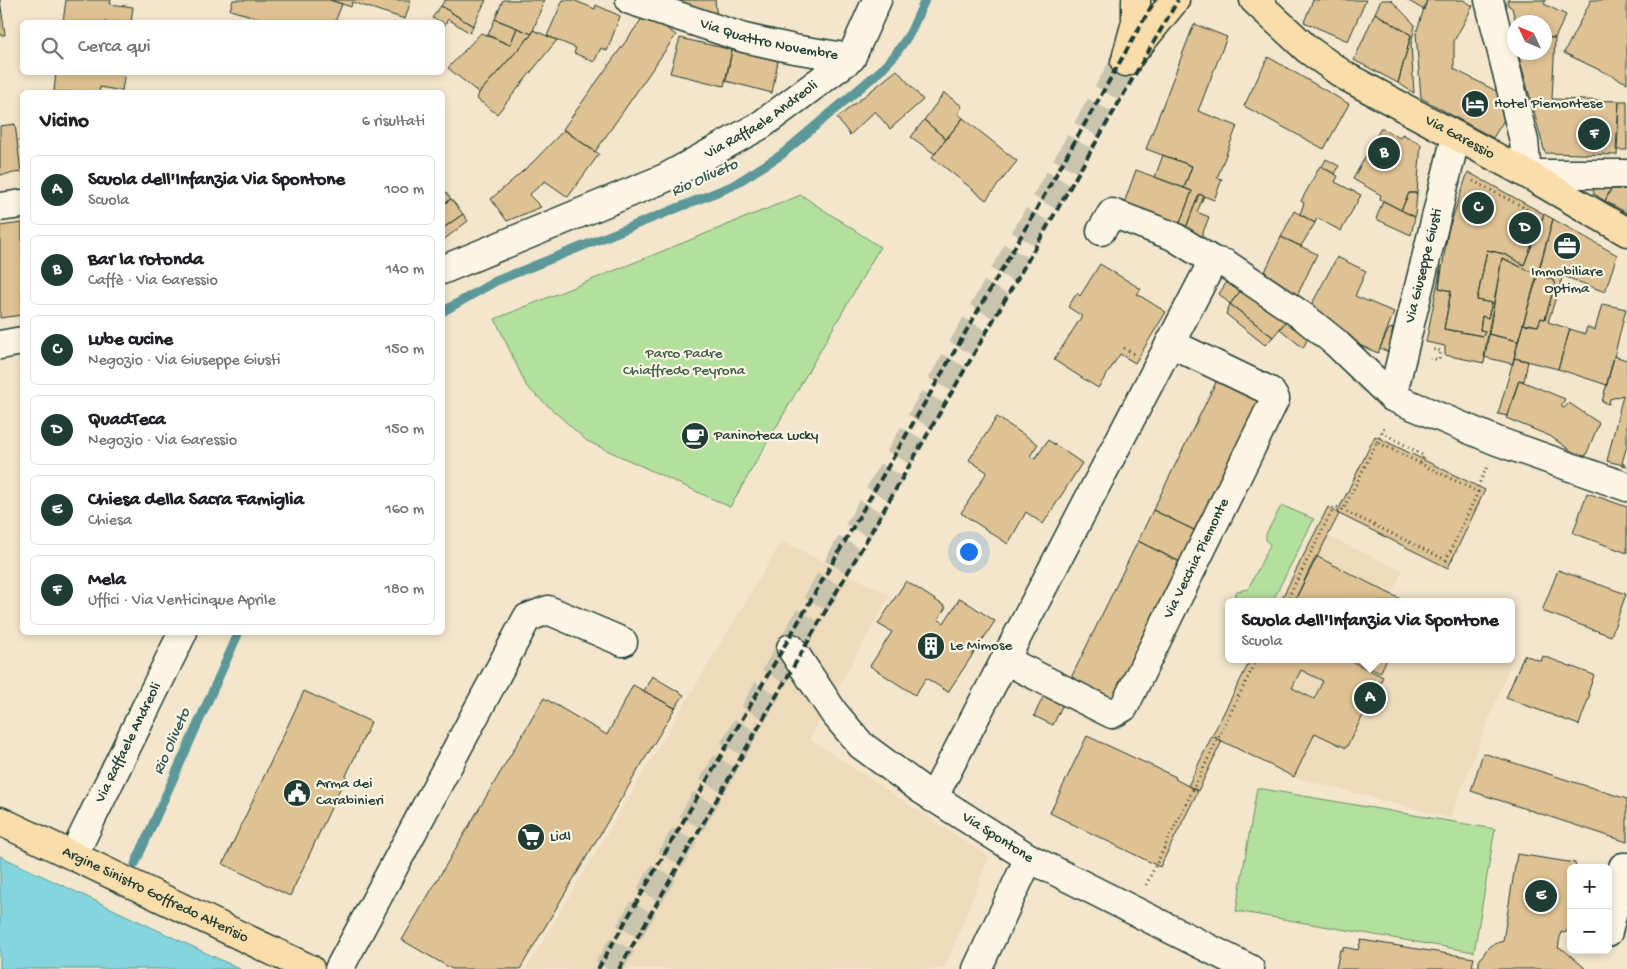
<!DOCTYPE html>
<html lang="it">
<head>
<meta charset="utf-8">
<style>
	:root { --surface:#fff; --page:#f6f6f6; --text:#202124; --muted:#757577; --line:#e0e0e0; --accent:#1f3d34 }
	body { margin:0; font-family:"Gochi Hand",sans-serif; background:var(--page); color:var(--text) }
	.controls { position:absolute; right:15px; bottom:15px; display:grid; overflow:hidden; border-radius:8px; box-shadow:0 2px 8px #0003 }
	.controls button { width:45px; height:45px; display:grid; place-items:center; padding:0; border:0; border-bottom:1px solid var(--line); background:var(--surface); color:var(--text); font:25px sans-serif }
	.compass { position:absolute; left:1507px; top:15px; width:45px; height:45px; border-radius:50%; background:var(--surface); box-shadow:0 2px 8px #0003; rotate:314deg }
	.you { position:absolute; left:968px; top:551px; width:18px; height:18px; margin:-12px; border:4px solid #fff; border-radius:50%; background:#1a73e8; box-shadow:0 0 0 8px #1a73e833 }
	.badge { display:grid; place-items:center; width:32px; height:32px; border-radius:50%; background:var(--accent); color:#fff; font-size:16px; font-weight:700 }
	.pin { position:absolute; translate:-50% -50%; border:2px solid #fff; box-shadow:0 1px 5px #0006 }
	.popup { position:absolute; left:1225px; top:598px; width:290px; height:65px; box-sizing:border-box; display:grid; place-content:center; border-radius:8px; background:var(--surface); filter:drop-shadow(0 1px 4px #0005); font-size:16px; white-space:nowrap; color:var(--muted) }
	.popup b { font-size:19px; color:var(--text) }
	.popup::after { content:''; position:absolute; left:50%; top:100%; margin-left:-10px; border:10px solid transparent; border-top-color:var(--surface) }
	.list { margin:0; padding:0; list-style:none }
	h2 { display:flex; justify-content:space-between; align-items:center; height:65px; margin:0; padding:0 20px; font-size:21px }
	h2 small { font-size:16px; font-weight:400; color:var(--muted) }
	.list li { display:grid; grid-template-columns:32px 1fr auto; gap:15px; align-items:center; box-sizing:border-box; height:70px; margin:0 10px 10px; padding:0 10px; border:1px solid var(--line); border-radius:8px }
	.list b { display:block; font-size:19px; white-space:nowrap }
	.list p { margin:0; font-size:16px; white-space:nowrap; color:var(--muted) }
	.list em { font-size:16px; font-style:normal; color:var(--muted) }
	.icon { flex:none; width:28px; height:28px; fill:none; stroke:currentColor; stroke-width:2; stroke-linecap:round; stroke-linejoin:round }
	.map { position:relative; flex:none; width:1627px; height:969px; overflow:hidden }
	.search { position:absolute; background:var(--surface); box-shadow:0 2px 8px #0003; left:20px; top:20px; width:425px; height:55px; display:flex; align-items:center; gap:12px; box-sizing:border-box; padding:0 18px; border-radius:8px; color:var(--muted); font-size:19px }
	.panel { position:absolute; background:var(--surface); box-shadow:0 2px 8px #0003; left:20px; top:90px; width:425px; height:545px; border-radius:8px }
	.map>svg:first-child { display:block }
	.built { fill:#eddbbb }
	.green { fill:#b4e09e; stroke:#6a8e69 }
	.water { fill:#84d5dd; stroke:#5c9899 }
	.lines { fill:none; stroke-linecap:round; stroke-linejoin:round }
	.stream { stroke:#5c9899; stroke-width:9 }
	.building { fill:#dfc293; stroke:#1f3d34; fill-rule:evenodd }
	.major-tunnel { stroke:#c9c4ae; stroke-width:28; stroke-dasharray:28 14; stroke-linecap:butt }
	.minor-casing { stroke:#1f3d34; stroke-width:31 }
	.major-casing { stroke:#1f3d34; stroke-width:31 }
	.path { stroke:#1f3d34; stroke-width:3; stroke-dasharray:1 4; stroke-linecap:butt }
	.minor { stroke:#fcf5e5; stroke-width:28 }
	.major { stroke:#f9deab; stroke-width:28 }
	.rail { stroke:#1f3d34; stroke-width:4; stroke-dasharray:8 4; stroke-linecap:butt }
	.labels { text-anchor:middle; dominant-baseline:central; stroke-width:4.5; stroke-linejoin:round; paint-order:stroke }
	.street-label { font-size:15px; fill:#1f3d34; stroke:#fcf5e5 }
	.poi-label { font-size:15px; fill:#1f3d34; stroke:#fcf5e5; text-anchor:start }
	.park-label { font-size:15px; fill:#3d5e49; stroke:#fcf5e5 }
	.water-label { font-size:16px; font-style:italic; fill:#335b56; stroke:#fcf5e5 }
</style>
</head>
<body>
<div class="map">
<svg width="1627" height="969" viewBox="0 0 1627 969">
	<rect width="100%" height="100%" fill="#f3e6cc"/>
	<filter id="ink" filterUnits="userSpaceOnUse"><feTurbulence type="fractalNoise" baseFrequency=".02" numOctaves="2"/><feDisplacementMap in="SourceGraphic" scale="10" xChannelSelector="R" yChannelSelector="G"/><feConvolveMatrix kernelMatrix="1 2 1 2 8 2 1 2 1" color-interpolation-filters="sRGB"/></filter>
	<g filter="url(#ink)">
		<!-- built -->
		<path class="built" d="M1327 536 1403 571 1392 593 1409 602H1294Z
			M782 541 890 595 809 739 989 857 944 969H526Z
			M1511 653 1514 655 1450 818 1294 777 1222 741 1264 659H1511Z"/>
		<!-- green -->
		<path class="green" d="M801 195 880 247 730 507 587 441 527 387 495 319Z
			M1283 506 1314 519 1272 602H1232L1237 591 1248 589 1270 545 1266 540V534L1280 508Z
			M1257 788 1495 829 1474 952 1236 911Z"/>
		<!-- water -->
		<path class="water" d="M0 856 240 969H0Z"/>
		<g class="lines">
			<!-- stream -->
			<path class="stream" d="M442 312 496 281 732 186 781 155 879 72 895 55 910 33 925 0
				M135 864 239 632"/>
		</g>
		<!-- building -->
		<path class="building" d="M0 0 5 35H0Z
			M66 0H111L110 4 133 7 131 22H63Z
			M233 0H330L342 4 335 22H273L230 10Z
			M330 0H411L405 19 352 2 351 7Z
			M445 0H486L473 26 441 6Z
			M503 0H544L532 34 495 19Z
			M563 0H573L595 9 596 5 620 16 607 51 601 48 594 62 574 53 576 48 547 36Z
			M676 0H715L717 18 674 8Z
			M1313 0H1366L1348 41 1304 22Z
			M1381 0H1391L1415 25 1411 45 1414 93 1398 83 1411 35 1375 13Z
			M1407 0H1427L1424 10Z
			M1427 0H1463L1473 6 1454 41V69L1498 92 1504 120 1493 138 1421 98 1416 33Z
			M1507 0H1546L1544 4 1566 15 1555 38 1544 37V22H1516L1512 8 1508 5Z
			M1591 0H1627V83L1564 53Z
			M441 6 473 26 470 33 448 19 444 26 442 22 432 18Z
			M646 13 676 35 595 152 563 129Z
			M1375 13 1411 35 1398 83 1354 60Z
			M495 19 517 28 510 45 488 35Z
			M1194 24 1227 37 1198 111 1237 126 1217 178 1222 179 1214 200 1199 194 1185 230 1178 228 1192 191 1184 188 1192 166 1146 149Z
			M517 28 532 34 479 93 448 68 481 33 510 45Z
			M533 30 557 40 497 114 477 99 479 93 532 34Z
			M1544 37 1555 38 1552 99 1619 101 1617 155 1545 153 1518 53 1544 52Z
			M680 38 732 50 724 86 670 73Z
			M732 50 778 61 772 93 726 81Z
			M1268 57 1349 104 1324 149 1244 106Z
			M897 70 923 100 890 129 875 111 850 135 837 118Z
			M56 72H125L122 91 100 87 99 92H54Z
			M944 93 962 106 958 114 963 118 946 139 924 120Z
			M1619 101H1627V150H1616Z
			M963 118 1017 161 986 200 932 157Z
			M924 120 946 139 935 154 911 137Z
			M15 124 21 172 0 175V126Z
			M1381 128 1400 138 1402 134 1421 144 1417 193H1409L1401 210 1380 199 1381 195 1353 179Z
			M564 130 599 154 568 197 545 181 529 195 541 207 507 221 491 199 532 163Z
			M1163 155 1192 166 1184 188 1155 177Z
			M1326 159 1339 166 1335 174 1322 167Z
			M1320 166 1338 176 1335 182 1361 195 1341 231 1317 218 1315 223 1300 214 1304 203 1301 201Z
			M1136 170 1192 191 1178 228 1123 206Z
			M1468 172 1544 214 1524 265 1504 254 1487 250 1477 300 1492 303 1488 318 1482 316 1480 330 1485 331 1483 336 1444 329 1451 291 1439 288 1448 231Z
			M442 187 451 199 442 205Z
			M1595 187 1611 189 1605 201 1593 193Z
			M1611 189H1627V213L1605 201Z
			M1409 193H1417L1415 217 1401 210Z
			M1199 194 1204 196 1197 212 1209 217 1200 240 1184 233Z
			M451 199 463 214 442 229V205Z
			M1383 201 1415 217 1411 235 1376 219Z
			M1294 211 1315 223 1301 246 1281 237Z
			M463 214 468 221 442 241V229Z
			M1544 214 1553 219 1538 275 1502 258 1484 363 1445 355V346L1426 342 1441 266 1439 288 1451 291 1444 329 1483 336 1485 331 1480 330 1482 316 1488 318 1492 303 1477 300 1487 250 1504 254 1524 265Z
			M1553 219 1617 255 1605 292 1548 270 1546 278 1553 280 1555 284 1545 319 1541 318 1538 326 1529 324 1528 326 1523 324Z
			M22 223V315L0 318V226Z
			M1281 237 1317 254 1297 296 1262 278Z
			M1337 257 1366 271 1355 296 1394 312 1378 353 1345 339 1308 311Z
			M1502 258 1538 275 1518 341 1488 334Z
			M1100 264 1141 289 1137 294 1166 312 1135 363 1120 354 1098 388 1054 360 1082 316 1068 307 1077 293 1080 296Z
			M1548 270 1563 275 1548 322 1570 329 1558 369 1514 358 1523 324 1538 326 1541 318 1545 319 1555 284 1553 280 1546 278Z
			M1232 274 1246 284 1230 304 1219 294Z
			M1246 284 1290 316 1273 337 1230 304Z
			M1230 304 1260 327 1273 337 1265 345 1226 314Z
			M1602 304 1626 309 1607 385 1558 369 1570 329 1585 334 1587 327 1595 330Z
			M1290 316 1310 334 1303 348 1280 329Z
			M1393 328 1390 346V353L1380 348 1389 329Z
			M1488 334 1518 341 1513 364 1484 357Z
			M1614 356 1627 360V445L1622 463 1627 466 1607 461 1623 395 1610 399 1609 404 1602 402Z
			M1514 358 1528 361 1524 381 1519 380 1508 416 1498 414Z
			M1220 374 1266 397 1200 533 1153 510Z
			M1519 380 1565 399 1561 406 1564 408 1569 403 1599 423 1584 460 1550 436 1506 418Z
			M997 417 1038 444 1030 456 1035 459 1048 440 1082 463 1043 524 1026 512 1008 544 961 513 987 472 969 460Z
			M1375 436 1485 490 1448 568 1337 513Z
			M1587 493 1627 507V553L1573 533Z
			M1328 507 1339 514 1294 602H1280Z
			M1153 510 1200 533 1184 564 1138 541Z
			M1138 541 1184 564 1117 702 1070 680Z
			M1316 556 1406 602H1294Z
			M1558 570 1626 594 1611 636 1542 611Z
			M906 581 946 607 938 619 944 623 960 598 995 621 948 692 926 678 915 695 870 666 892 632 878 624Z
			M1524 655 1541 661 1543 656 1594 675 1588 693 1590 694 1579 725 1506 698Z
			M1251 659H1347L1383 677 1346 748 1315 733 1294 777 1212 736ZM1301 670 1323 681 1314 699 1292 688Z
			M1352 659H1387L1380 673Z
			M652 676 684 695 675 708 644 691Z
			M633 685 675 708 520 969H452L402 940 544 698 607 735Z
			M304 691 371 722 290 896 223 864Z
			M1044 695 1063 704 1053 725 1034 716Z
			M1087 736 1176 777 1175 779 1198 791 1160 867 1050 813Z
			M1212 736 1222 741 1198 791 1188 786Z
			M1483 753 1627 799V842L1471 791Z
			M1517 854 1575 863 1576 868H1571V924L1565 933 1561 932 1558 948 1564 950 1586 969H1336L1340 950H1343V947L1358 950 1361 940 1474 958 1472 966 1479 967V961L1487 949 1491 945 1503 941Z"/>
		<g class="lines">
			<!-- major-tunnel -->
			<path class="major-tunnel" d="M608 969 1125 62"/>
			<defs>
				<g id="minor">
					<path id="s1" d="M630 0 744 38 794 49 851 58"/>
					<path d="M1489 0 1524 141 1527 174H1627"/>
					<path d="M0 207 22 204"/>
					<path d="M1101 231 1112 213 1173 236 1213 261 1226 264 1304 317 1335 342 1392 397 1497 441 1627 487"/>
					<path id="s2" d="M442 270 665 178 761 125 851 58 877 0"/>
					<path d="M0 345 22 341"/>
					<path id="s3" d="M1392 397 1456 136"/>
					<path id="s4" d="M791 648 834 713 861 745 922 790 1029 858 1250 969"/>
					<path id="s5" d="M1005 660 1112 714 1124 707 1275 399 1270 391 1170 343"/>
					<path d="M933 798 1213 261"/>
					<path id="s6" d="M74 854 183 632"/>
					<path d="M1608 932 1623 867H1627"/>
					<path d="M339 969 527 618 548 610 623 642"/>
					<path d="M977 969 1029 858"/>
				</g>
				<g id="major">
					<path id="s7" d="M1254 0 1307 49 1345 76 1527 174 1627 232"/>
					<path d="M1127 55 1136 22V0"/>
					<path d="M1125 62 1175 0"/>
					<path id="s8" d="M0 821 310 969"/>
				</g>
			</defs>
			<!-- minor casing -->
			<use href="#minor" class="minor-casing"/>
			<!-- major casing -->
			<use href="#major" class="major-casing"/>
			<!-- path -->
			<path class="path" d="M1473 181 1527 209
				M1124 348 1134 354
				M1430 358 1439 360 1441 351 1431 349
				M1382 432 1424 456 1420 464
				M1377 442 1385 425
				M1478 492V486L1487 467
				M1286 602 1333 509 1335 506 1343 510 1377 442 1478 492 1446 560 1343 510
				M1146 885 1257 659"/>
			<!-- minor -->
			<use href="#minor" class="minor"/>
			<!-- major -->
			<use href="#major" class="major"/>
			<!-- rail -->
			<path class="rail" d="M598 969 1028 224 1155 0
				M619 969 1178 0"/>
		</g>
	</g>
	<!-- icons -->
	<defs>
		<symbol id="hotel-disc" viewBox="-11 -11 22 22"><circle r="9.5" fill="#1f3d34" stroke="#fcf5e5"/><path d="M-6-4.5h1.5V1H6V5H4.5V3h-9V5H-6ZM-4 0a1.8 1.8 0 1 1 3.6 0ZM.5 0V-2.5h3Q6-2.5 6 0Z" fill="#fff"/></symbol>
		<symbol id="office-disc" viewBox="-11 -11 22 22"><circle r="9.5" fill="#1f3d34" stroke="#fcf5e5"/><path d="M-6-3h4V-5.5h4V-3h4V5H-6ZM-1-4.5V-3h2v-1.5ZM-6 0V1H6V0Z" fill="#fff"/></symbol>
		<symbol id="cafe-disc" viewBox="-11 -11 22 22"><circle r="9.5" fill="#1f3d34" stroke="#fcf5e5"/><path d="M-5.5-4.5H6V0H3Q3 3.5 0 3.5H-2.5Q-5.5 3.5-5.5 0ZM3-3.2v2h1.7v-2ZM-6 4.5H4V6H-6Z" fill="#fff"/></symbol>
		<symbol id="building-disc" viewBox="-11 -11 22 22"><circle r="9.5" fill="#1f3d34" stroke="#fcf5e5"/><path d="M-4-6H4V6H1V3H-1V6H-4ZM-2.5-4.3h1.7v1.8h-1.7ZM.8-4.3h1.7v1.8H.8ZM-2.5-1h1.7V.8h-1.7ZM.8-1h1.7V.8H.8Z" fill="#fff"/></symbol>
		<symbol id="civic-disc" viewBox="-11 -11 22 22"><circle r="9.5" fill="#1f3d34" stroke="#fcf5e5"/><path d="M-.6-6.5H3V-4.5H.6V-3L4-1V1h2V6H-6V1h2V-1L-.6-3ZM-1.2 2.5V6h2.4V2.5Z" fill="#fff"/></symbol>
		<symbol id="supermarket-disc" viewBox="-11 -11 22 22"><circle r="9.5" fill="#1f3d34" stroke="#fcf5e5"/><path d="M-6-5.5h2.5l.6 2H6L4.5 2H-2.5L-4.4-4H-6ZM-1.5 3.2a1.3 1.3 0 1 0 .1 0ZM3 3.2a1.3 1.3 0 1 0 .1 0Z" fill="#fff"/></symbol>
	</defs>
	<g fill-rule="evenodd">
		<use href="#hotel-disc" x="1459" y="88" width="32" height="32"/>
		<use href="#office-disc" x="1551" y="230" width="32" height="32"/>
		<use href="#cafe-disc" x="679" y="420" width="32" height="32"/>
		<use href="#building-disc" x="915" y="630" width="32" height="32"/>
		<use href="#civic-disc" x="281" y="777" width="32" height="32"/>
		<use href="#supermarket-disc" x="515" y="821" width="32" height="32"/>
	</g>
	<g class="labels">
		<!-- street labels -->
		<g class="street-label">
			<text stroke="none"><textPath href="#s1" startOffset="145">Via Quattro Novembre</textPath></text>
			<text stroke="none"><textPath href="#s2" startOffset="354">Via Raffaele Andreoli</textPath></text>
			<text stroke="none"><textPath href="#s7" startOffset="249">Via Garessio</textPath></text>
			<text stroke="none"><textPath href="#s3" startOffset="135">Via Giuseppe Giusti</textPath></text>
			<text stroke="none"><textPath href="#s5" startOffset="299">Via Vecchia Piemonte</textPath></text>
			<text stroke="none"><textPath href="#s6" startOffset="124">Via Raffaele Andreoli</textPath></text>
			<text stroke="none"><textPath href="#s4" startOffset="285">Via Spontone</textPath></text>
			<text stroke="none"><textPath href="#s8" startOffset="172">Argine Sinistro Goffredo Alterisio</textPath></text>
		</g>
		<!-- poi labels -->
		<g class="poi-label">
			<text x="1494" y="104">Hotel Piemontese</text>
			<text x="1567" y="272" text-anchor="middle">Immobiliare<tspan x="1567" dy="17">Optima</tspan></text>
			<text x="714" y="436">Paninoteca Lucky</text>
			<text x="950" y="646">Le Mimose</text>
			<text x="316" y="784">Arma dei<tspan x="316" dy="17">Carabinieri</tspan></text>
			<text x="550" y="837">Lidl</text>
		</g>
		<!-- park labels -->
		<g class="park-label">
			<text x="684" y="354">Parco Padre<tspan x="684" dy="17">Chiaffredo Peyrona</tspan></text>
		</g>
		<!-- water labels -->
		<g class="water-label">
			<text transform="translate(705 179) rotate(-24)">Rio Oliveto</text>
			<text transform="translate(173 742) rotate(-66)">Rio Oliveto</text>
		</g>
	</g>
</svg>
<div class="controls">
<button>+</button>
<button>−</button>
</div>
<svg class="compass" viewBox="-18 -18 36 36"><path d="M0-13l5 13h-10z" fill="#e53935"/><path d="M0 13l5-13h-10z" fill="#757577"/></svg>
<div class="you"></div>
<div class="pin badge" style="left:1370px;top:698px">A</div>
<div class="popup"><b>Scuola dell'Infanzia Via Spontone</b>Scuola</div>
<div class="pin badge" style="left:1384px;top:153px">B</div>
<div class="pin badge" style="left:1478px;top:208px">C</div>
<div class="pin badge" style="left:1525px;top:228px">D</div>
<div class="pin badge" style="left:1541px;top:896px">E</div>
<div class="pin badge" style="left:1594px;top:134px">F</div>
<div class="search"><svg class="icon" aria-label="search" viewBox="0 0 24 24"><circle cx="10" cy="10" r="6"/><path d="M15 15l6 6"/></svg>Cerca qui</div>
<section class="panel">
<h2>Vicino<small>6 risultati</small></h2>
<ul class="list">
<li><span class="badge">A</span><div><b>Scuola dell'Infanzia Via Spontone</b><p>Scuola</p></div><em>100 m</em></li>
<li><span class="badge">B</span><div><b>Bar la rotonda</b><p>Caffè · Via Garessio</p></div><em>140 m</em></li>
<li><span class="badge">C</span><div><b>Lube cucine</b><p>Negozio · Via Giuseppe Giusti</p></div><em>150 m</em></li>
<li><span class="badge">D</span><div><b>QuadTeca</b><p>Negozio · Via Garessio</p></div><em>150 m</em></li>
<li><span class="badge">E</span><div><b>Chiesa della Sacra Famiglia</b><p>Chiesa</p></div><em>160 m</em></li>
<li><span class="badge">F</span><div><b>Mela</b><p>Uffici · Via Venticinque Aprile</p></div><em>180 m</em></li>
</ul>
</section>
</div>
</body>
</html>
